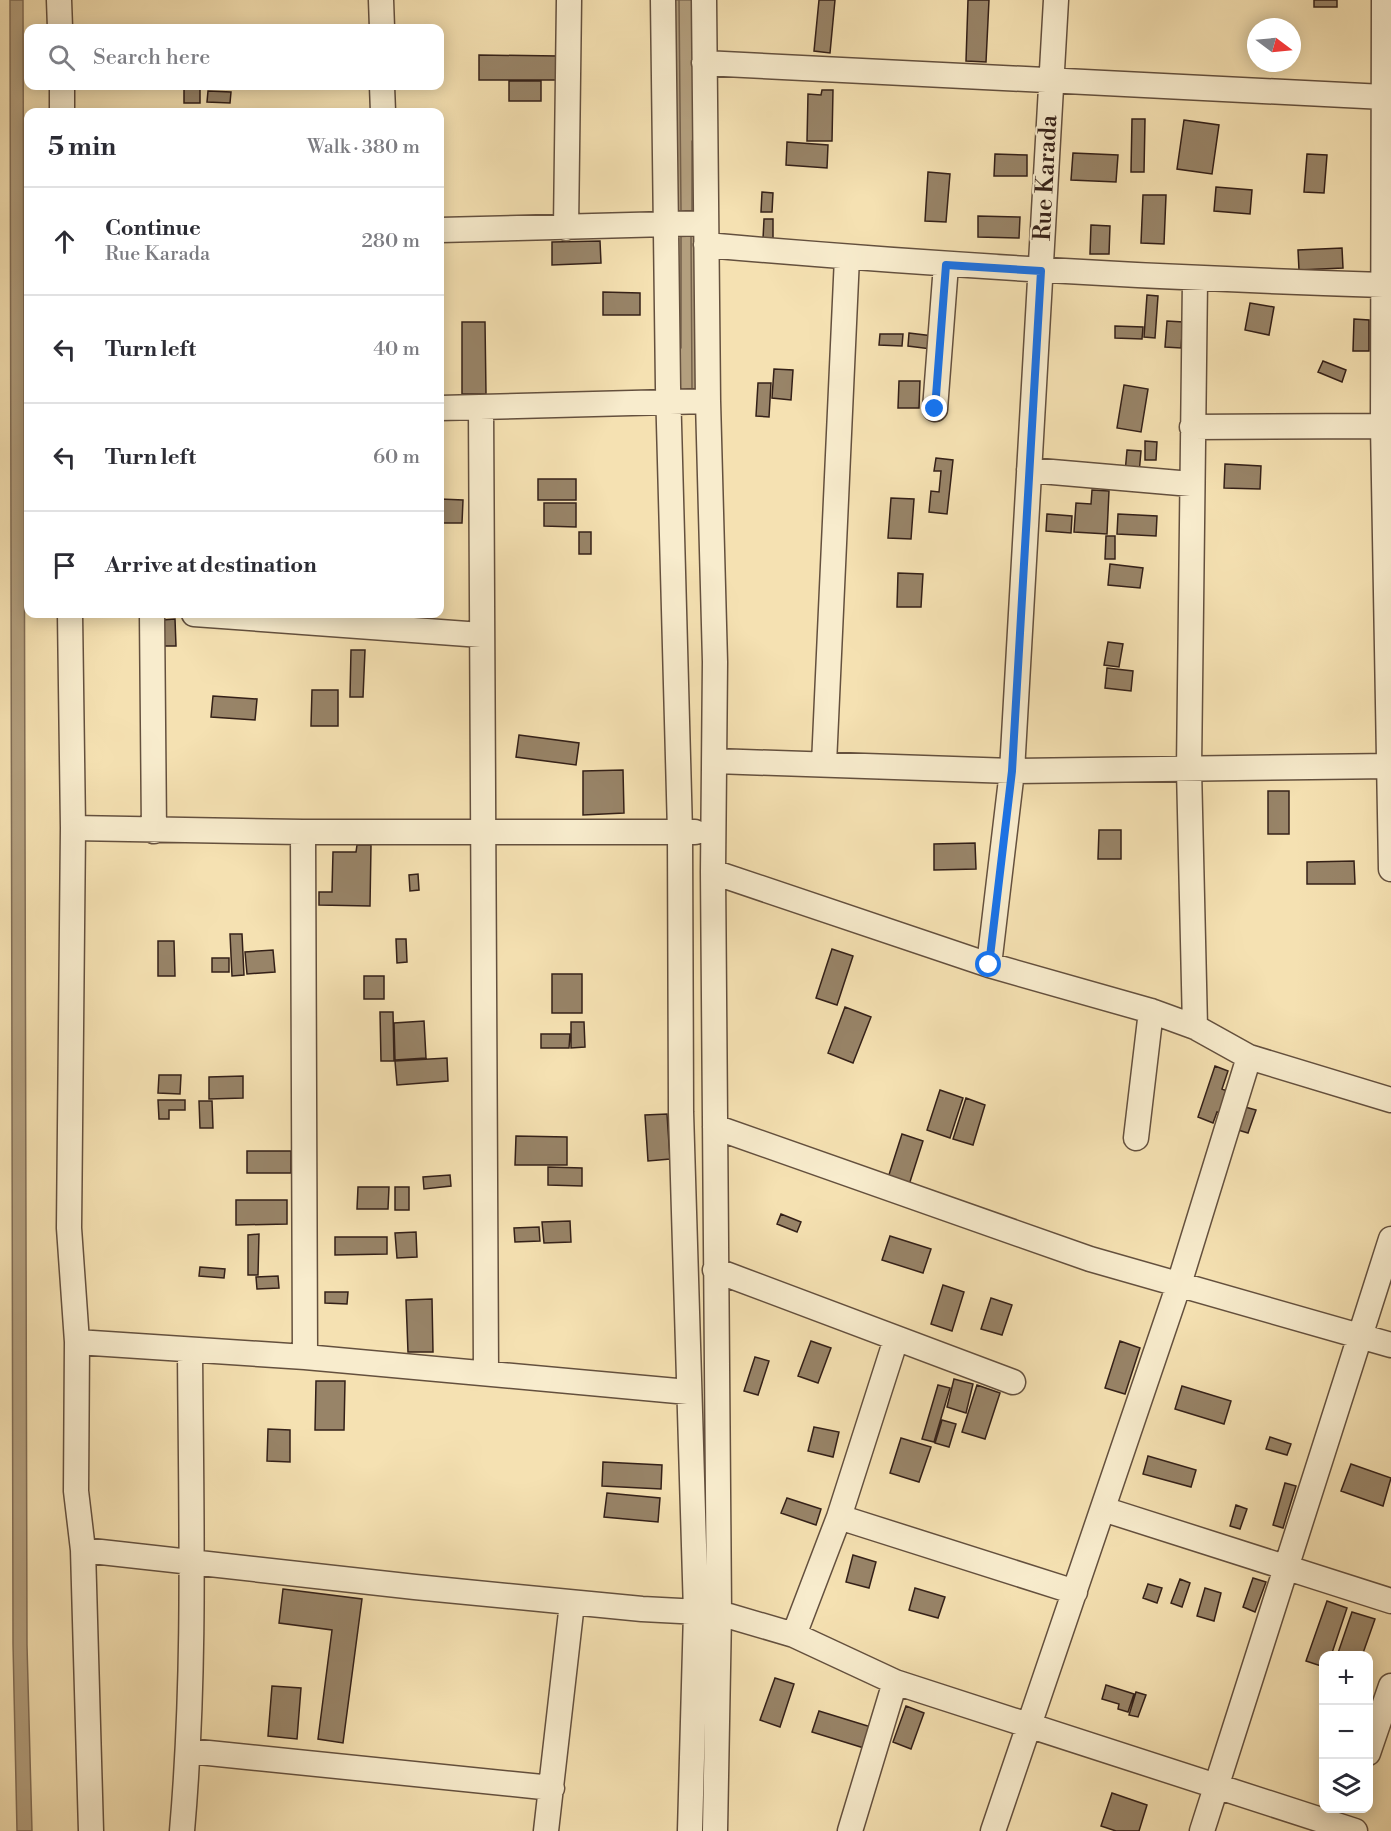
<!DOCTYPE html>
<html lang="en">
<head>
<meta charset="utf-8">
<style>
	:root { --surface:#fff; --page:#f2f2f3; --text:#2b2b33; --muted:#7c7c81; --line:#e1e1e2 }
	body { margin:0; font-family:"Libre Bodoni",serif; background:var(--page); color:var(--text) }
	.controls { position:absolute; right:18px; bottom:18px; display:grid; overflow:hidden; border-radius:12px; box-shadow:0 3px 15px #0003 }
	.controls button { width:54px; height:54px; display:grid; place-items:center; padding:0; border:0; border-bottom:2px solid var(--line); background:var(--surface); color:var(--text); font:30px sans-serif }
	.compass { position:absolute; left:1247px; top:18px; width:54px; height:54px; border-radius:50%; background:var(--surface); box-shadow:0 3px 15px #0003; rotate:106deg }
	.stop { position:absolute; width:18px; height:18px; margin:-14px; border:4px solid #1a73e8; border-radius:50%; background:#fff }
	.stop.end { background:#1a73e8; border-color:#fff; box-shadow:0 2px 6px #0008 }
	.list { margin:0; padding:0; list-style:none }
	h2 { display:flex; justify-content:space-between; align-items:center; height:78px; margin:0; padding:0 24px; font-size:26px }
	h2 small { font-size:20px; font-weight:400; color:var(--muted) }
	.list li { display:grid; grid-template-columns:39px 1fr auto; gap:18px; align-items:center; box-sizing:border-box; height:108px; padding:0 24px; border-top:2px solid var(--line) }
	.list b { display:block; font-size:22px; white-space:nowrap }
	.list p { margin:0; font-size:20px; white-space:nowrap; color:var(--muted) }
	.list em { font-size:20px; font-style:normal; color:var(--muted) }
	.icon { flex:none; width:33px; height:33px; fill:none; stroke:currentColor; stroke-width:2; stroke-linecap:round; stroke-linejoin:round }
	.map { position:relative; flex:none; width:1391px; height:1831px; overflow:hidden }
	.search { position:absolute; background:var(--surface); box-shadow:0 3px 15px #0003; left:24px; top:24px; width:420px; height:66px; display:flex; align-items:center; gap:15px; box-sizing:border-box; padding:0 21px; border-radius:12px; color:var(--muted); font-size:22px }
	.panel { position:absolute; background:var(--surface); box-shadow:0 3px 15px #0003; left:24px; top:108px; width:420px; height:510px; border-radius:12px }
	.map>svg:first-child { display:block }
	.water { fill:#b39f7e; stroke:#806c55; stroke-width:1.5 }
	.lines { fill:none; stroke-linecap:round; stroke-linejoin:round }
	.shore { stroke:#74604b; stroke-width:1.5 }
	.building { fill:#988468; stroke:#342018; stroke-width:1.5 }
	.minor-casing { stroke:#64503e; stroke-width:27 }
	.minor { stroke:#f8eccd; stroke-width:24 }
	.route { stroke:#1a73e8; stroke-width:8 }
	.labels { text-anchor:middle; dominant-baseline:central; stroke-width:4.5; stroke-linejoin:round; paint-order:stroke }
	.street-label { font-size:24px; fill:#342018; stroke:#f8eccd }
</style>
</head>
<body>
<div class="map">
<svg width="1391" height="1831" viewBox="0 0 1391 1831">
	<rect width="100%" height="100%" fill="#f5e1b2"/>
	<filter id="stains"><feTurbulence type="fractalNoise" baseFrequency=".00333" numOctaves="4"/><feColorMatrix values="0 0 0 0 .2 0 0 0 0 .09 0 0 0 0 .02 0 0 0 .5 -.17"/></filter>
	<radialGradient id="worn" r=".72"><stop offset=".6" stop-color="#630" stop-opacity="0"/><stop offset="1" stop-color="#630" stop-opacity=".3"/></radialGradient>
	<!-- water -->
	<path class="water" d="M10 0H23L27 1645 32 1831H17L13 1644Z
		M674 0H696L699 390 677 391Z"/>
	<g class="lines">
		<!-- shore -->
		<path class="shore" d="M679 0 681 210
			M692 210V141
			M681 237V348
			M691 237 692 388"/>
	</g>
	<!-- building -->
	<path class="building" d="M819 0H835L830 53 814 51Z
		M968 0H989L986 62 966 61Z
		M1314 0H1337V7H1314Z
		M479 55 558 56V80H479Z
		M509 81H541V101H509Z
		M184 86H200V103H184Z
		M822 90H833L832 141H807L808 94 821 95Z
		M208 91 231 92 230 103 207 102Z
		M1132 119H1145L1144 172H1131Z
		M1184 120 1219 125 1212 174 1177 169Z
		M787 142 828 145 827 168 786 165Z
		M1073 153 1118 155 1116 182 1071 180Z
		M995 154 1027 155V176H994Z
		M1307 154 1327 155 1324 193 1304 192Z
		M928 172 950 174 946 222 925 221Z
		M1216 187 1252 190 1250 214 1214 211Z
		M762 192 773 193 772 212H761Z
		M1143 195H1166L1164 244 1141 243Z
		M978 216 1020 217 1019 238 978 237Z
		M764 219H773V239H763Z
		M1091 225 1110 226 1109 254H1090Z
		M600 241 601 263 552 265V242Z
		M1342 248 1343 268 1299 270 1298 250Z
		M603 292 640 293V315H603Z
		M1147 295 1158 296 1155 338 1144 337Z
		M1250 303 1274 307 1269 335 1245 330Z
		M1354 319 1369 320V351H1353Z
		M1167 321 1183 322 1181 348 1165 347Z
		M462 322H485L486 394H462Z
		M1115 326 1143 327 1142 339 1115 338Z
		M909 333 933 336 931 349 908 346Z
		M880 334H903L902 346 879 345Z
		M1323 361 1346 370 1342 382 1318 372Z
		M774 369 793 370 791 400 772 398Z
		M899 381H920L919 408H898Z
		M758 383H771L769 417 756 416Z
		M1124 385 1148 389 1141 432 1117 428Z
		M1145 441 1157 442 1156 460H1145Z
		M1127 450 1141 451 1139 474 1125 473Z
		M936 458 953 460 947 514 929 512 931 491 939 492 941 471H934Z
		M1225 464 1261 466 1260 489 1224 488Z
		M538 479H576V500H538Z
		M1092 490 1109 491 1107 534 1074 532 1076 503 1091 504Z
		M891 498 914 499 911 539 888 538Z
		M440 499 463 500 462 523H440Z
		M544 503H576V527L544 526Z
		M1047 514 1072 516 1071 533 1046 531Z
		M1118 514 1157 516 1156 536 1117 534Z
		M579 532H591V554H579Z
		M1106 536H1115V559H1105Z
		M1110 564 1143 568 1140 588 1108 585Z
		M898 573 923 574 921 607H897Z
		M175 619 176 646H162V620Z
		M1108 642 1123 644 1119 667 1104 665Z
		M351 650H365L363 697H350Z
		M1107 668 1133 671 1131 691 1105 688Z
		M312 690H338V726H311Z
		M213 696 257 699 255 720 211 717Z
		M519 735 579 743 576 765 516 757Z
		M623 770 624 813 583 815V771Z
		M1268 791H1289V834H1268Z
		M1099 830H1121V859H1098Z
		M975 843 976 869 934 870V844Z
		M357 845H371L370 906 319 905V892H332L333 852H356Z
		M1354 861 1355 884H1307V862Z
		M418 874 419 890 410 891 409 875Z
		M230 934H242L244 975 232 976Z
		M396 939H406L407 962 397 963Z
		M158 941H174L175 976H158Z
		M832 949 853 956 837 1005 816 998Z
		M273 950 275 972 247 974 245 952Z
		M212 958H229V972H212Z
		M552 974H582V1013H552Z
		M364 976H384V999H364Z
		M845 1007 871 1017 853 1063 828 1053Z
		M380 1012H393L394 1061H381Z
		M424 1021 426 1058 395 1060 394 1023Z
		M571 1022H584L585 1047 571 1048Z
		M541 1034H570L569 1048H541Z
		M447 1058 448 1081 397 1085 395 1061Z
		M1215 1066 1228 1071 1222 1089 1227 1091 1224 1114 1217 1112 1213 1123 1198 1117Z
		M159 1075H181L180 1094 158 1093Z
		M243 1076V1098L209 1099V1077Z
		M940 1090 963 1098 950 1138 927 1130Z
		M966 1098 985 1105 973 1145 953 1139Z
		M158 1100H185V1110H169V1119H159Z
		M199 1101H212L213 1128H200Z
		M1245 1107 1256 1110 1248 1133 1238 1130Z
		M667 1114 670 1159 648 1161 645 1115Z
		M902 1134 923 1141 908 1188 887 1181Z
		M516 1136 567 1137V1165H515Z
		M247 1151H291V1173H247Z
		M548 1167 582 1168V1186L548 1185Z
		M450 1175 451 1186 424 1189 423 1177Z
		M358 1187H389L388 1209H357Z
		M395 1187H409V1210H395Z
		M236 1200H287V1224L236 1225Z
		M781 1214 801 1222 797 1232 777 1224Z
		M570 1221 571 1242 544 1243 542 1222Z
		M539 1227 540 1241 515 1242 514 1228Z
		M416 1232 417 1257 397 1258 395 1233Z
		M259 1234 258 1275H248V1235Z
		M890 1236 931 1249 923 1273 882 1260Z
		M335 1237H387V1254L335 1255Z
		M200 1267 225 1269 224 1278 199 1276Z
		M278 1276 279 1288 257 1289 256 1277Z
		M943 1285 964 1292 952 1331 931 1324Z
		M325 1292H348L347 1304 325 1303Z
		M991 1298 1012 1305 1002 1335 981 1329Z
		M432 1299 433 1352H408L406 1300Z
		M811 1341 831 1348 818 1383 798 1376Z
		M1120 1341 1140 1348 1125 1394 1105 1388Z
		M755 1357 769 1361 758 1395 744 1391Z
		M954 1379 973 1384 966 1413 947 1407Z
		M316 1381H345L344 1430H315Z
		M938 1385 950 1388 934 1442 922 1439Z
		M977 1385 1000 1393 985 1439 962 1432Z
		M1182 1386 1231 1401 1224 1424 1175 1409Z
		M942 1420 956 1424 949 1447 935 1443Z
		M814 1427 839 1432 833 1457 808 1451Z
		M268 1429 290 1430V1462L267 1461Z
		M1270 1437 1291 1444 1287 1455 1266 1449Z
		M901 1438 931 1447 919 1482 890 1473Z
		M1148 1456 1196 1470 1191 1487 1143 1474Z
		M603 1462 662 1465 661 1489 602 1486Z
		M1351 1464 1391 1478 1383 1506 1341 1491Z
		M1285 1483 1296 1486 1283 1528 1273 1525Z
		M607 1493 660 1498 658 1522 604 1517Z
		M787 1498 821 1509 816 1525 781 1513Z
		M1236 1505 1247 1509 1240 1529 1230 1526Z
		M853 1555 876 1562 869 1588 846 1582Z
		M1253 1578 1266 1582 1255 1612 1243 1607Z
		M1180 1579 1190 1583 1182 1607 1171 1603Z
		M1148 1584 1162 1588 1157 1603 1143 1598Z
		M915 1588 945 1597 938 1618 909 1610Z
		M1205 1588 1221 1593 1214 1621 1197 1616Z
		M283 1589 362 1599 343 1743 318 1739 332 1630 279 1623Z
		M1327 1601 1347 1608 1331 1656H1324V1667L1306 1661Z
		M1352 1612 1375 1619 1362 1656H1337Z
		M775 1678 794 1684 780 1727 760 1720Z
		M1106 1685 1134 1694 1128 1712 1118 1709 1119 1704 1102 1699Z
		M272 1686 301 1688 297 1739 268 1736Z
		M1136 1692 1146 1695 1138 1717 1129 1715Z
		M906 1706 924 1713 911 1749 893 1742Z
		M819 1711 871 1727 864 1748 812 1732Z
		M1112 1793 1147 1805 1139 1831H1116L1101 1826Z"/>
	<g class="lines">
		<defs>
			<path id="minor" d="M59 0 60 28
				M381 0 382 28
				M663 0 668 387 680 832 681 1112 696 1612 690 1831
				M704 0 708 401 715 662 713 872 719 1613 715 1831
				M1384 0 1383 426 1391 869
				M704 63 1384 97
				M62 86V112
				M382 86 383 112
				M566 228 569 0
				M440 230 706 223
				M706 245C932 265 1157 278 1383 285
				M1195 280 1189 769 1195 1027
				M481 407 486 1372
				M440 408 708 401
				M935 409 946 265
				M1192 427 1383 426
				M1029 470 1191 484
				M70 614 73 828 69 1228 77 1342 76 1491 83 1550 91 1831
				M152 614 154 831
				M194 614 481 635
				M715 761 1012 771 1391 766
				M824 764 847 257
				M73 828 303 832H695
				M303 832 305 1357
				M713 872 989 965 1151 1011 1195 1027 1249 1057 1391 1100
				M989 965 1012 771 1056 0
				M715 1127 1090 1259 1391 1345
				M1136 1138 1151 1011
				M715 1270 1013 1382
				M77 1342 305 1357 688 1392
				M1103 1509 1391 1601
				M839 1517 1075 1592
				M83 1550 415 1587 642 1609 719 1613 794 1635 895 1682 1355 1831
				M794 1635 839 1517 896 1339
				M189 1751 552 1788
				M1368 1753 1391 1686
				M182 1831C196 1671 191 1510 190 1350
				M546 1831 572 1603
				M850 1831 895 1682
				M993 1831 1179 1284 1249 1057
				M1202 1831 1391 1239"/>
		</defs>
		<!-- minor casing -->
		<use href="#minor" class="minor-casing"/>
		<!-- minor -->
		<use href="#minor" class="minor"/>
	</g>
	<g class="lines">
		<!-- route -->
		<path class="route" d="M935 409 946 265 1041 271 1012 771 989 965"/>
	</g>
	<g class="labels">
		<!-- street labels -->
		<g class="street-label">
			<text transform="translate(1046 178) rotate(-87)">Rue Karada</text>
		</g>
	</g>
	<rect width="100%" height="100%" filter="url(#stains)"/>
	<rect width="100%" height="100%" fill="url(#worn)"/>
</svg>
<div class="controls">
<button>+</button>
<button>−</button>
<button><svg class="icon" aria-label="layers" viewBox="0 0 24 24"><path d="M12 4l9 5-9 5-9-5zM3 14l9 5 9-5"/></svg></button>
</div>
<svg class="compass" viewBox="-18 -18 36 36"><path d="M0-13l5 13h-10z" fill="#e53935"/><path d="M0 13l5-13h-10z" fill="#7c7c81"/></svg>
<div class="stop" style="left:989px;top:965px"></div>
<div class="stop end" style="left:935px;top:409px"></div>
<div class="search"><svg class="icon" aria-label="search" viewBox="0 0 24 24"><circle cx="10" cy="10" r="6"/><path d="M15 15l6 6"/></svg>Search here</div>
<section class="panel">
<h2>5 min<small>Walk · 380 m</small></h2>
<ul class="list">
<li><svg class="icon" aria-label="ahead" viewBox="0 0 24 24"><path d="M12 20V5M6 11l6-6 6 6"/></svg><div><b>Continue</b><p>Rue Karada</p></div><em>280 m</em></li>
<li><svg class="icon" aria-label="left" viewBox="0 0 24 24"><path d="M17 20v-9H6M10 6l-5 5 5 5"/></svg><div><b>Turn left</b></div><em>40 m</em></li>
<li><svg class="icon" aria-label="left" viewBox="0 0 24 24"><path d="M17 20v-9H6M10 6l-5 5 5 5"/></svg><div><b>Turn left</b></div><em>60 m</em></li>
<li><svg class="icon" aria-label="arrive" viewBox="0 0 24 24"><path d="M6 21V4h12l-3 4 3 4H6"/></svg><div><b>Arrive at destination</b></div></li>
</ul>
</section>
</div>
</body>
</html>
